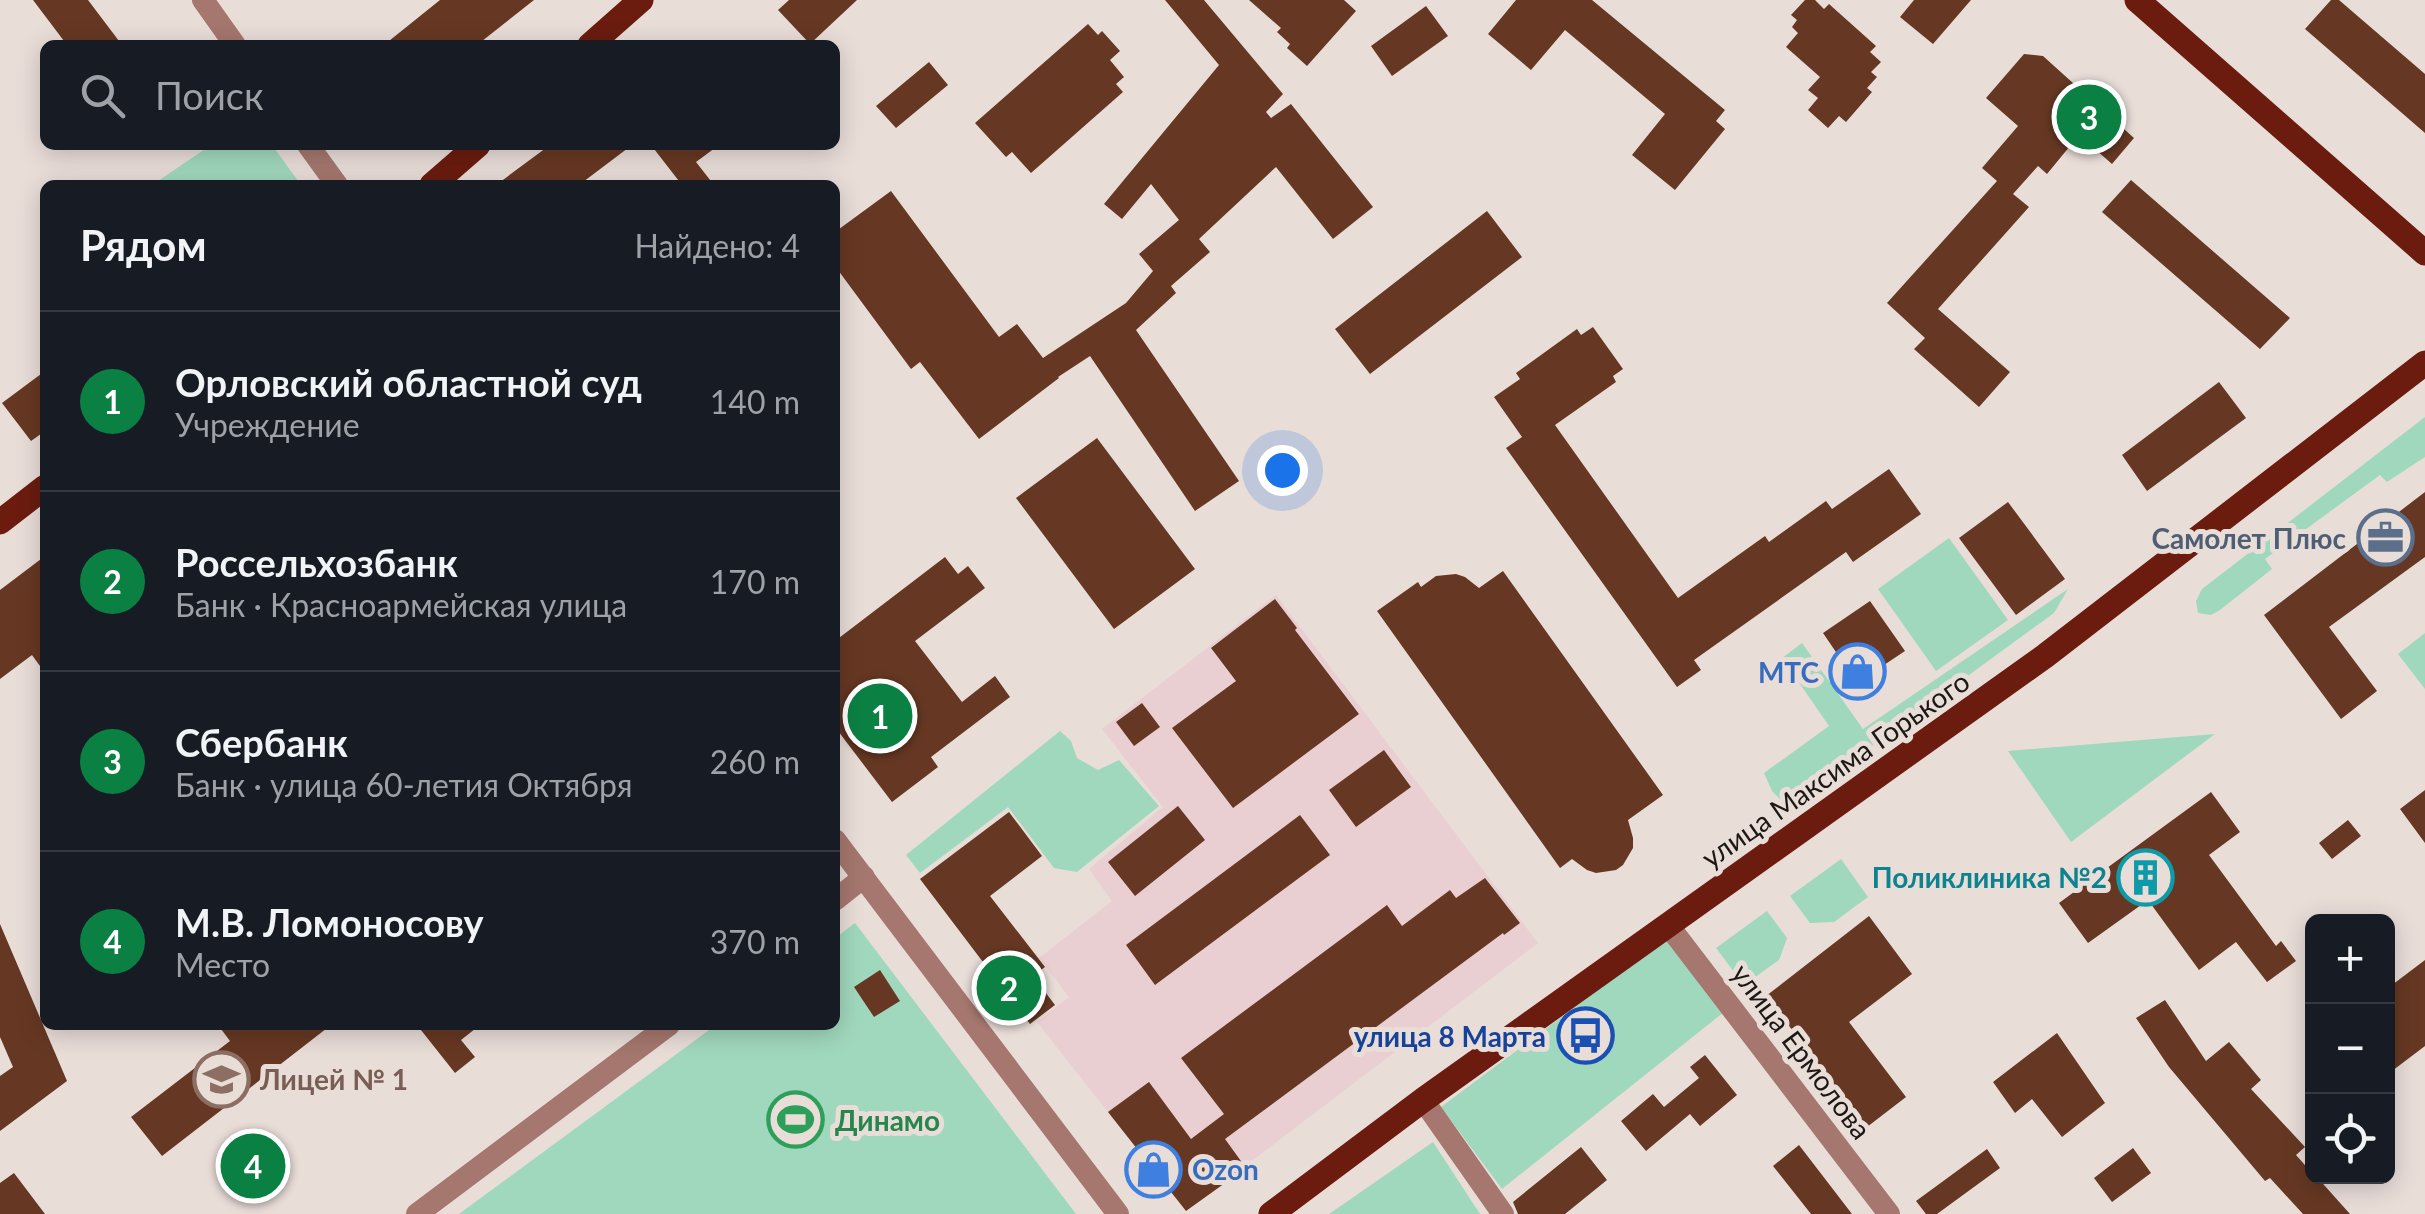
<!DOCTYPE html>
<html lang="ru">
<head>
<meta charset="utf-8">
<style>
	:root { --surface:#171b24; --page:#242831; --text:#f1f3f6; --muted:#9ea1a6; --line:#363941; --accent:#0b8043 }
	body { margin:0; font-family:Lato,sans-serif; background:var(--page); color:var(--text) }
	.controls { position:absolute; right:30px; bottom:30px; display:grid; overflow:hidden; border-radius:15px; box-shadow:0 5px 25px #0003 }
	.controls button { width:90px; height:90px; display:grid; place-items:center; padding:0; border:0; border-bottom:2px solid var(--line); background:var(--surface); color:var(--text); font:50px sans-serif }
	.you { position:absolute; left:1282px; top:470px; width:35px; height:35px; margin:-25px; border:8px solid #fff; border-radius:50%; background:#1a73e8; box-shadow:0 0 0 15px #1a73e833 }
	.badge { display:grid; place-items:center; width:65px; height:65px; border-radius:50%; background:var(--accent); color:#fff; font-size:32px; font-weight:700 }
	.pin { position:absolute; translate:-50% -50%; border:5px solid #fff; box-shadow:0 2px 10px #0006 }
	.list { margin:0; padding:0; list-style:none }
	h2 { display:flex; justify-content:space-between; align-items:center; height:130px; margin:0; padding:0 40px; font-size:42px }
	h2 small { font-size:32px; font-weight:400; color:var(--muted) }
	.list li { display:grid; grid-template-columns:65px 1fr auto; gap:30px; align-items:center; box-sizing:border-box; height:180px; padding:0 40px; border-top:2px solid var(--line) }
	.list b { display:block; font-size:38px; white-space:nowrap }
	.list p { margin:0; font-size:32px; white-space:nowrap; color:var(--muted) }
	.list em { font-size:32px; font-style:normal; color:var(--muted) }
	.icon { flex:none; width:55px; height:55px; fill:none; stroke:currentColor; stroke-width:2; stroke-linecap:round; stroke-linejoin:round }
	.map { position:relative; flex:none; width:2425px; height:1214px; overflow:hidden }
	.search { position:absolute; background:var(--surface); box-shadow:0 5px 25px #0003; left:40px; top:40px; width:800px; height:110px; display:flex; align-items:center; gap:25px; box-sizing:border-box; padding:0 35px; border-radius:15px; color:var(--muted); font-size:38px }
	.panel { position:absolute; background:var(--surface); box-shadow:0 5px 25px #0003; left:40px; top:180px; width:800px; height:850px; border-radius:15px }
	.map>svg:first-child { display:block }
	.industrial { fill:#e9ced2 }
	.green { fill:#a0d8bd }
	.building { fill:#663823 }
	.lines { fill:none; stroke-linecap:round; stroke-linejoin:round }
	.minor { stroke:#a5776e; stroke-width:22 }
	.major { stroke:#6b1c0f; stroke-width:25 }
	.labels { text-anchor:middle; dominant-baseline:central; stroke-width:10; stroke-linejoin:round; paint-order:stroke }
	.service-label { font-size:28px; font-weight:bold; fill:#4e5e75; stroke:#e9ddd8; text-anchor:end }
	.shop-label { font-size:28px; font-weight:bold; fill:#366cbe; stroke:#e9ddd8; text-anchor:end }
	.street-label { font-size:28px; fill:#1c1816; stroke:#e9ddd8 }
	.culture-label { font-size:28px; font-weight:bold; fill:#0d838f; stroke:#e9ddd8; text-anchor:end }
	.transit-label { font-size:28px; font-weight:bold; fill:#164399; stroke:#e9ddd8; text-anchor:end }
	.education-label { font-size:28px; font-weight:bold; fill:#785e54; stroke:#e9ddd8; text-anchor:start }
	.leisure-label { font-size:28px; font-weight:bold; fill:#27864d; stroke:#e9ddd8; text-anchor:start }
</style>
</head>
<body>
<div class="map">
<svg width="2425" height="1214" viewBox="0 0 2425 1214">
	<rect width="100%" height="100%" fill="#e9ddd8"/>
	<!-- industrial -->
	<path class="industrial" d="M1276 595 1538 943 1186 1211 1037 1022 1069 997 1039 958 1112 901 1089 869 1163 807 1102 729Z"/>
	<!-- green -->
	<path class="green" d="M211 145H272L301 185H152Z
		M2425 417V457L2387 482 2380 475 2265 559 2272 569 2220 610 2211 615 2198 613 2196 601 2202 589Z
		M1949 538 2008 620 1936 671 1878 589Z
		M2068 589 2054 613 1788 807 1772 791 1764 773 1829 726 1782 658 1802 643 1863 729Z
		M2425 633V689L2398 654Z
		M1060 731 1071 741 1077 758 1098 770 1119 760 1159 806 1077 872 1054 868 1008 807 920 873 906 855Z
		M2215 734 2071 842 2008 751Z
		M1841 859 1868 897 1834 922 1810 923 1790 896Z
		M1767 911 1787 938 1779 960 1744 985 1716 948Z
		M855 923 1076 1214H459L716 1025H835V938Z
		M1666 939 1724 1012 1502 1189 1441 1107Z
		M1433 1142 1480 1214H1328H1329Z"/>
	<!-- building -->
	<path class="building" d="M33 0H88L122 45H67Z
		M440 0H534L477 45H384Z
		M789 0H857L810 44 778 10Z
		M1165 0H1204L1283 94 1266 112 1271 118 1291 104 1373 207 1333 239 1276 167 1199 239 1210 252 1171 286 1176 293 1136 330 1239 481 1195 511 1090 356 1058 377 1059 378 979 439 920 362 911 369 835 266V232L891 191 999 337 1017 324 1043 358 1126 303 1153 271 1139 254 1179 220 1151 184 1122 219 1104 204 1219 65Z
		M1249 0H1344L1356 11 1307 66 1287 48 1290 44 1277 32 1281 28Z
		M1516 0H1592L1725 110 1716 121 1725 129 1675 190 1632 155 1665 114 1565 30 1531 70 1488 34Z
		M1805 0H1815L1824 9 1829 4 1876 46 1870 52 1881 62 1871 72 1877 77 1867 88 1872 92 1846 122 1839 116 1828 128 1808 110 1818 98 1808 90 1820 77 1786 47 1798 33 1792 27 1797 20 1791 15Z
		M1914 0H1971L1933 44 1900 17Z
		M2331 0H2339L2425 74V133L2305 29Z
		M1426 6 1448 36 1392 76 1371 46Z
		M1088 24 1098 35 1102 31 1120 51 1110 60 1124 77 1116 84 1123 92 1031 173 1012 152 1006 157 975 123Z
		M2024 54 2043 56 2134 138 2112 164 2079 135 2047 174 2038 166 2013 194 2029 207 1938 309 2010 372 1979 407 1914 349 1925 338 1887 303 1997 181 1982 168 2018 126 1986 98Z
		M929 62 948 85 896 128 876 106Z
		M550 145H632L579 185H496Z
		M651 145H719L696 162 714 185H682Z
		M2131 180 2290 318 2260 349 2102 212Z
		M1487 211 1522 257 1370 374 1335 329Z
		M1593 327 1623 369 1613 376 1616 382 1555 425 1678 598 1765 536 1769 542 1826 501 1832 509 1889 469 1921 514 1853 562 1846 552 1694 660 1701 670 1677 687 1506 448 1522 437 1494 397 1520 379 1516 373 1577 329 1581 335Z
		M45 371V431L31 441 2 403Z
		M2219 382 2246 418 2147 491 2122 455Z
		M1097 438 1195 569 1114 629 1016 498Z
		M2425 492V557L2329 627 2377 691 2341 719 2264 615Z
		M2008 502 2065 579 2016 615 1959 538Z
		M45 556V673L32 655 0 679V590Z
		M945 557 958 574 968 566 985 588 915 641 962 702 995 676 1010 697 931 757 938 767 892 802 835 727V641Z
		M1503 571 1663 795 1628 820 1633 838V848L1623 865 1616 870 1596 873 1587 870 1572 859 1560 868 1377 611 1418 582 1421 587 1436 576 1456 574 1465 577 1479 588Z
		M1275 599 1297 628 1295 630 1359 714 1233 808 1172 728 1236 681 1211 648Z
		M1870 601 1905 651 1857 683 1823 633Z
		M1142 703 1160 727 1134 746 1116 722Z
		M1384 750 1411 787 1356 827 1329 790Z
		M2425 790V843L2400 809Z
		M2211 792 2240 832 2209 855 2276 946 2281 941 2296 961 2267 982 2236 942 2199 970 2148 900 2088 943 2059 903Z
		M1178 806 1205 840 1135 896 1108 862Z
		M1009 812 1042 856 990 896 1045 967 1033 976 1055 1005 1030 1024 920 879Z
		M1300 815 1330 855 1155 985 1126 945Z
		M2348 820 2361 836 2332 859 2319 843Z
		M1485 878 1520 923 1504 935 1503 933 1225 1139 1246 1168 1186 1211 1108 1112 1149 1082 1191 1139 1224 1114 1181 1058 1387 905 1402 926 1450 890 1456 898Z
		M1869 916 1912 974 1849 1022 1906 1097 1867 1127 1766 996Z
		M0 924 67 1081 0 1131V1076L13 1067 0 1037Z
		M2425 960V1046L2388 1074V988Z
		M880 970 900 1001 874 1017 854 987Z
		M2165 1000 2206 1061 2229 1042 2261 1080 2251 1089 2305 1147 2296 1155 2312 1173V1176H2316L2350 1214H2303L2270 1178 2265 1181 2169 1067 2136 1018Z
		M218 1025H331L162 1156 131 1117 230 1041Z
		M417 1025H480L461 1040 475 1057 455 1073Z
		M2057 1033 2105 1103 2062 1137 2032 1099 2015 1113 1993 1082Z
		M1705 1055 1737 1095 1700 1126 1690 1114 1646 1151 1621 1121 1653 1094 1664 1107 1699 1078 1690 1067Z
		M1799 1145 1852 1214H1811L1773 1166Z
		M1581 1147 1607 1180 1565 1214H1518L1513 1202Z
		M2133 1148 2151 1173 2112 1202 2094 1178Z
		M1987 1149 2000 1168 1937 1214H1926L1916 1201Z
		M14 1173 45 1214H0V1183Z"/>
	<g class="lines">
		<!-- minor -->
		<path class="minor" d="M203 0 235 45
			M308 145 337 185
			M835 840 1118 1214
			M835 900 864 877
			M1668 925 1889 1214
			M1423 1100 1503 1214
			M417 1214 669 1025"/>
		<!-- major -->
		<path class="major" d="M2137 0 2425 253
			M590 45 641 0
			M432 185 478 145
			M0 522 45 487
			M1271 1214 1423 1100 2045 656 2425 363"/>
	</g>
	<!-- icons -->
	<defs>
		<symbol id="office-ring" viewBox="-11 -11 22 22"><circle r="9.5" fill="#e9ddd8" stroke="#5c6f8a" stroke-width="1.5"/><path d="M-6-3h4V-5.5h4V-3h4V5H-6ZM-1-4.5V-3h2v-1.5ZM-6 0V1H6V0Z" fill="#5c6f8a"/></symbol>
		<symbol id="shop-ring" viewBox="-11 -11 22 22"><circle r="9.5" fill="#e9ddd8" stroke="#3f7fe0" stroke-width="1.5"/><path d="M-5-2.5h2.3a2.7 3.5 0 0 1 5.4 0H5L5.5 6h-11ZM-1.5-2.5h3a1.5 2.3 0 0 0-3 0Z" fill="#3f7fe0"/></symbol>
		<symbol id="building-ring" viewBox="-11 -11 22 22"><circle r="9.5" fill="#e9ddd8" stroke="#0f9aa8" stroke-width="1.5"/><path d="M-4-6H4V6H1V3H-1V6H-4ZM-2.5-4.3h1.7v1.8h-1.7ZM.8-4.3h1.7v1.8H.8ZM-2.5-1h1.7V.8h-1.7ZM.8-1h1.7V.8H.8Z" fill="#0f9aa8"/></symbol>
		<symbol id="bus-ring" viewBox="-11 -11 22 22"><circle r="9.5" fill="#e9ddd8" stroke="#1a4fb4" stroke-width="1.5"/><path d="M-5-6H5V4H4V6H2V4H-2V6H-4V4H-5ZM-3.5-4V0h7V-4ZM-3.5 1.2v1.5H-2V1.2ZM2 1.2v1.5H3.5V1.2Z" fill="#1a4fb4"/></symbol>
		<symbol id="school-ring" viewBox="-11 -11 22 22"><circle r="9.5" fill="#e9ddd8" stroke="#8d6e63" stroke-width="1.5"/><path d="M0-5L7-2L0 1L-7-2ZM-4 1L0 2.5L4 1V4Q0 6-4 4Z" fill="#8d6e63"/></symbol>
		<symbol id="stadium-ring" viewBox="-11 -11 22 22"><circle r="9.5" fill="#e9ddd8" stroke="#2e9e5b" stroke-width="1.5"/><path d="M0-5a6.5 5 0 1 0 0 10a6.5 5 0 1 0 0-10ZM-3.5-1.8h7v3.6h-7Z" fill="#2e9e5b"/></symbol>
	</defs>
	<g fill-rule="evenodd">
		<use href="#office-ring" x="2354" y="506" width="63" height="63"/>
		<use href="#shop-ring" x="1826" y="640" width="63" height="63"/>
		<use href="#building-ring" x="2114" y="846" width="63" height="63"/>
		<use href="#bus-ring" x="1554" y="1004" width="63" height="63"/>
		<use href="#school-ring" x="190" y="1048" width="63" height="63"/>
		<use href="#stadium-ring" x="764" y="1088" width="63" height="63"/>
		<use href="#shop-ring" x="1122" y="1138" width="63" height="63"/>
	</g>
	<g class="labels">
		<!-- service labels -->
		<g class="service-label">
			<text x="2346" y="538">Самолет Плюс</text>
		</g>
		<!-- shop labels -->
		<g class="shop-label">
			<text x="1819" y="672">МТС</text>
			<text x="1192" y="1169" text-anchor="start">Ozon</text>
		</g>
		<!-- street labels -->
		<g class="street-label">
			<text transform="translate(1835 769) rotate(-35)">улица Максима Горького</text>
			<text transform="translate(1802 1051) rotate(53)">улица Ермолова</text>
		</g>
		<!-- culture labels -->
		<g class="culture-label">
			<text x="2107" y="877">Поликлиника №2</text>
		</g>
		<!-- transit labels -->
		<g class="transit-label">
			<text x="1546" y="1036">улица 8 Марта</text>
		</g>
		<!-- education labels -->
		<g class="education-label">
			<text x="260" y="1079">Лицей № 1</text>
		</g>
		<!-- leisure labels -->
		<g class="leisure-label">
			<text x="835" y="1120">Динамо</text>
		</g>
	</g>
</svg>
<div class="controls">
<button>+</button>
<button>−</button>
<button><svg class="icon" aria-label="locate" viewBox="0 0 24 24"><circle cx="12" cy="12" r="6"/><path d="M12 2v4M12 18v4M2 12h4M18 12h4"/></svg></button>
</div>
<div class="you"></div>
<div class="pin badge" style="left:880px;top:716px">1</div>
<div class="pin badge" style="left:1009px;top:988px">2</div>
<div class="pin badge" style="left:2089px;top:117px">3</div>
<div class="pin badge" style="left:253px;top:1166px">4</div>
<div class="search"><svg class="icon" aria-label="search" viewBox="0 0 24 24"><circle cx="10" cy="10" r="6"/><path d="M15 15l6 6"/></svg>Поиск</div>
<section class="panel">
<h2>Рядом<small>Найдено: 4</small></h2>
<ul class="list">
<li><span class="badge">1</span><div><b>Орловский областной суд</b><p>Учреждение</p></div><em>140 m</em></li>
<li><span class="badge">2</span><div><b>Россельхозбанк</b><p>Банк · Красноармейская улица</p></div><em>170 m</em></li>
<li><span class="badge">3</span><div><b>Сбербанк</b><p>Банк · улица 60-летия Октября</p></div><em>260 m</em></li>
<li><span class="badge">4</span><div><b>М.В. Ломоносову</b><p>Место</p></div><em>370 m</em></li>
</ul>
</section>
</div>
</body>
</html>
